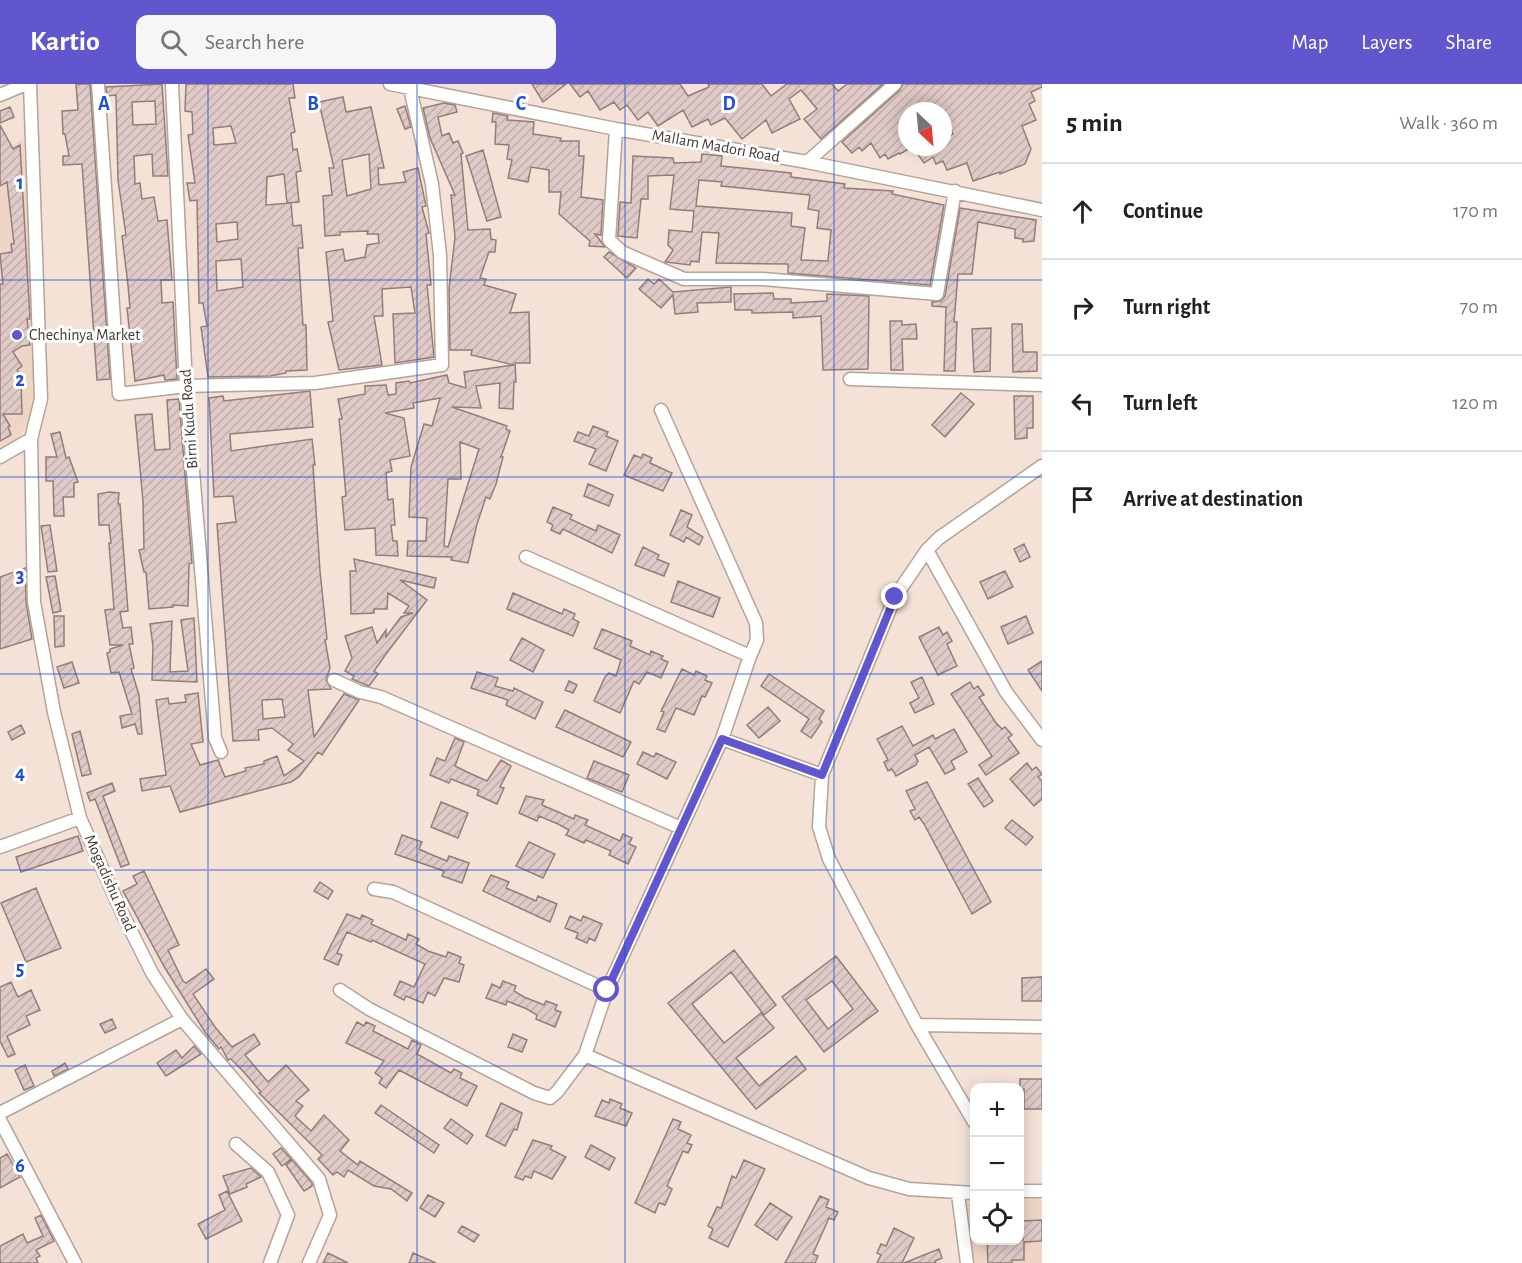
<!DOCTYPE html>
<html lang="en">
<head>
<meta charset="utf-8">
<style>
	:root { --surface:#fff; --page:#f6f6f6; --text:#202124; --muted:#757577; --line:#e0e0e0; --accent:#6256cf }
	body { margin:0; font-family:"Alegreya Sans",sans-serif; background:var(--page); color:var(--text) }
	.controls { position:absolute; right:18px; bottom:18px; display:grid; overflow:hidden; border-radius:12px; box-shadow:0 3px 15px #0003 }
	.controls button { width:54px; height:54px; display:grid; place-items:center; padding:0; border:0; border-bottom:2px solid var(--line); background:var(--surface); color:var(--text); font:30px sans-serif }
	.compass { position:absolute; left:898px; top:18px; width:54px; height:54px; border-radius:50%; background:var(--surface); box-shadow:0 3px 15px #0003; rotate:154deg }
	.stop { position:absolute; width:18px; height:18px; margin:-14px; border:4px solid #6256cf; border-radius:50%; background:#fff }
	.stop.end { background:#6256cf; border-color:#fff; box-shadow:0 2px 6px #0008 }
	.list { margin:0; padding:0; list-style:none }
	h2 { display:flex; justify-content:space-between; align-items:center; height:78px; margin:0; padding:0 24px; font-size:26px }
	h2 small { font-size:20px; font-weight:400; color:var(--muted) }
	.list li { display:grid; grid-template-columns:39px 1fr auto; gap:18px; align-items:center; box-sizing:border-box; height:96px; padding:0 24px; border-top:2px solid var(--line) }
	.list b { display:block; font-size:22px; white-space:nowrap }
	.list em { font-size:20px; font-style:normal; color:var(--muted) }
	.icon { flex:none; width:33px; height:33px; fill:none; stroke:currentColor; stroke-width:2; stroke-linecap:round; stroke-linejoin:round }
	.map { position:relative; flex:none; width:1042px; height:1179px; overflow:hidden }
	header { display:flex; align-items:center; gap:36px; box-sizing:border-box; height:84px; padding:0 30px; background:var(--accent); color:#fff }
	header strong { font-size:28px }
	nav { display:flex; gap:33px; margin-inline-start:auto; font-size:21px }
	.search { width:420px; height:54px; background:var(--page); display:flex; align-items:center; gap:15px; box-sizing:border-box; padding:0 21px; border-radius:12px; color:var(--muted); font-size:22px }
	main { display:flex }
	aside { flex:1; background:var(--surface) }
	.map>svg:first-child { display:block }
	.built { fill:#eed5c6 }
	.building { fill:url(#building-hatch); stroke:#917e7b; stroke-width:1.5; fill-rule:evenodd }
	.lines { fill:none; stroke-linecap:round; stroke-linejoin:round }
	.minor-casing { stroke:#b4a399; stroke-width:15 }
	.minor { stroke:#fff; stroke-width:12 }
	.route { stroke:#6256cf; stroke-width:8 }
	.grid { fill:none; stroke:#1d4ed8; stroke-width:1.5; stroke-opacity:0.55 }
	.poi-dot { fill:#6256cf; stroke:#fff; stroke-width:2 }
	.labels { text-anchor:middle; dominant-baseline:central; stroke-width:6; stroke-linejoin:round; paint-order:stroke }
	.street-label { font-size:16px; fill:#413a36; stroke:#fff }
	.poi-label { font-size:16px; fill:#413a36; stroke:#fff; text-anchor:start }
	.grid-label { font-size:20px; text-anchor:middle; font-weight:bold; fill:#1d4ed8; stroke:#fff; stroke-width:6; stroke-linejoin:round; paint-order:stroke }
</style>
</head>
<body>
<header>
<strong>Kartio</strong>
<div class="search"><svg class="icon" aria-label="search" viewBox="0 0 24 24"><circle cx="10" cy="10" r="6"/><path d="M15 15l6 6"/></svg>Search here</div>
<nav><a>Map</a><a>Layers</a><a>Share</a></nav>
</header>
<main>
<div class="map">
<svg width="1042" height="1179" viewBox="0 0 1042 1179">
	<defs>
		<pattern id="building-hatch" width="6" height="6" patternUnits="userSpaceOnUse" patternTransform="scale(1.5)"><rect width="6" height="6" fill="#dfcac7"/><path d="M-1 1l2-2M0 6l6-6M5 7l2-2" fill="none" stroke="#c1aeac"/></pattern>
	</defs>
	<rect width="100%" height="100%" fill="#f4e2d7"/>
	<!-- built -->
	<path class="built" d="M23 55 36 188 34 313 32 331 15 362 0 371V69Z
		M1042 1115V1179H974L966 1119 974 1118V1156H1020V1116Z"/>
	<!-- building -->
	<path class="building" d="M76 0H90L110 295 97 296 82 80 63 81V72H69L65 50H63L62 27 78 26Z
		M162 0 168 92H153L152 70 134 72 135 100 140 99 142 115 154 113 158 137 167 136 172 196H161L162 219 173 218 177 295 165 296 164 291 135 297 127 224H130L128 201 122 152 126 151 118 96 116 11 107 12 106 3ZM155 17 156 40 133 41 132 18Z
		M186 0H293L295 14H289L295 48 291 49 293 66 297 65 301 87 296 88 299 118 287 119 284 90 267 93 266 121 291 119 293 142 301 141 303 164H298L303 241H306L307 286 286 287V289L270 292 208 293 201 243 207 242 203 219H199L197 116 190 117 187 99H195L188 51 193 50 192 28 185 27ZM231 42 236 59 214 61 213 44ZM237 138 238 155 217 158 216 140ZM241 175 243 203 217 207 216 177Z
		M532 0H566L543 18Z
		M570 0H680L688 12 709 3 708 0H762L771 12 787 0H832L838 7 847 0H883L821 55 804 35 817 25 801 6 789 15 800 35 772 49 766 36 742 55 725 34 711 41 708 35 692 43 683 26 658 42 648 28 638 36 627 21 620 26 614 18 600 26 588 7 580 13Z
		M903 0H1042V3L1031 8 1035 17 1029 20 1036 36 1022 42 1031 65 1025 80 1000 90V88L973 97 967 79 947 86 943 77 936 80 933 73 924 79 913 63H943V55L953 50 943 32V27H907V66L900 70 899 69 888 75 885 70 880 74 871 59 862 67 859 63 852 69 842 58 900 6Z
		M343 13 346 28 371 23 384 84H378L379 101 406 98 403 88 418 84 426 122 422 123 429 149 426 150 431 201H427L434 273 395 279 393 230 415 229 411 203 382 205 383 232H374L382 281 339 286 328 238 333 237 326 168 343 165 345 177 365 173 367 161 379 159 378 150H367L368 147 340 148V151L325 152 323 112 332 111 329 84H334L319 18ZM369 70 371 105 347 112 342 76Z
		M444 19 455 21 457 28 438 33 442 52 449 49 453 59 458 57 463 69 461 70 468 146 490 145 491 155 496 156 495 168H489L480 194 486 195 484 201 516 210 510 229 529 228 530 279H515L516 298H514L513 325 499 324 500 299 476 302 481 324 452 323 507 342 506 345 510 347 501 373H503L496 400 490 415 486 413 477 440 468 479 451 476 452 473 407 472 408 457H426L427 434 409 433 411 383 424 340 432 342 440 314 413 319 414 324 385 329 404 334 410 372 390 376 392 387 386 389 388 416 393 415 395 441H391L393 457H397L398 472 376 471 375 444 345 446 342 413 346 412 341 355 339 335H342L338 315 365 310V302L386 301 388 311 396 310V299L409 297 410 299 447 291 449 299 466 304 464 288 514 281 471 271 472 266H450L449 205 455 153 451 111H455L430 54 423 24ZM460 358 479 365 448 463 444 462 448 395H461Z
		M405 22 411 43 405 45 397 25Z
		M10 23 14 33 0 39V27Z
		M493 29 508 32 507 36 534 38 533 50 561 54 560 57H579V72H584L581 113 603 116 601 151 595 150 605 163 589 162 590 157 559 130 561 108H549V86L531 83 528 98 508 94 512 76 507 75 509 61 495 60 496 38H492Z
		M0 41 13 65 20 61 30 235H27L30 261 22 262 13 268 22 282 17 286 24 296 21 298 22 330H3L10 342 8 343 11 351 0 357V200H3L0 170 12 168 11 160H14L7 98 0 102Z
		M483 66 501 133 487 137 466 72Z
		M702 70 722 72 721 82 791 89V93L845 100 844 104 893 107 892 110 944 121 930 201 788 189V180L716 179 719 149 702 148 699 178 691 177 690 181 665 178 673 166 668 161 669 146 692 148 694 127 670 125 674 91 648 92V115H641L637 154 618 152 620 118 631 119 633 72 673 74 674 79 701 78ZM699 96 722 98 721 102 810 111 808 125 819 127 817 144 831 146 828 177 801 176 805 144 791 142 792 129 696 122Z
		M960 124 1036 136 1034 157 1023 158V155L1015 154V145L978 138 972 190H958L954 238H957L955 287H944L946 223 932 222V218L941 217 945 212Z
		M609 168 636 184 627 194 604 173Z
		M648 195 654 200 659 195 673 208 731 203V218L697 219 698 228 675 230 673 211 661 224 639 205Z
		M773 209 774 215H791V219L827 217V210L869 212 868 285 823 286 821 232 793 234V228L752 229V226H735L734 210Z
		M890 237H902V241L916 240 917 255H902L903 286H891Z
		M1012 240H1022L1023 268H1037V287L1013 288Z
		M991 244 990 287 974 288 972 245Z
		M310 307 313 343 230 350 231 367 312 355 315 381H313L320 487 327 555 325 556 330 584 326 596 331 605 308 606 314 653 344 610 359 616 322 671 318 668 299 693 291 698 180 728 170 702 142 707 140 695 166 691 156 616 168 614 169 620 186 618 185 611 198 609 203 658 191 660 200 681 218 676 225 693 246 687 245 684 264 680V677L277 672 284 692 304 677 288 666 293 660 272 644 258 646 259 656 233 657 217 440 236 438 233 412 214 413 209 314 223 312 224 317ZM282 615 285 633 263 635 262 616Z
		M961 309 974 320 945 353 932 341Z
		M1014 312H1033V344H1027V354L1015 355Z
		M179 315 192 479 189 480 188 522 173 521V523L149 525 146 488H144L139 466 144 465 143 417 135 331 152 330 155 366 170 365 167 316Z
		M593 342 608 348 606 352 618 357 606 387 589 380 596 365 574 357 578 348 589 352Z
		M60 348 66 374 69 373 78 398 74 399V413H63L64 432H54L53 397H46V373H57L51 350Z
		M643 370 652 374 650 379 672 389 663 407 624 391 634 371 641 374Z
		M588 400 613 411 609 422 584 412Z
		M109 408 119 409 118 420H120L128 527 120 528 123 544 131 543 133 560H129L134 584 131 585 139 611 142 650H138L135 640 122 644 120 632 132 630 119 588 111 589 107 569 110 568V565L123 561H110L105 526 114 525 109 459H111L109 441H99L98 410Z
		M553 423 572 431 570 435 596 447 598 441 620 451 612 469 563 445 560 450 551 446 553 441 547 438Z
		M681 426 692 431 687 443 703 453 699 461 686 453 684 458 670 451Z
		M50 441 57 487 48 488 41 442Z
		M1024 460 1030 473 1020 478 1014 465Z
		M643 463 659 471 657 475 669 480 664 492 635 481Z
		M354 475 436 494 434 504 400 496 427 516 386 570 374 587 378 590 369 602 352 595 354 592 345 587 352 574 345 552 372 543 377 559 386 546V553L401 533 413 529H404L409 522 388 509 387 525H374V529L351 530 350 487H356Z
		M25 484 26 518 32 555 0 565V493Z
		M1005 487 1013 503 988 515 980 498Z
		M55 492 61 527 53 529 46 493Z
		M678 497 720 514 713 533 671 518Z
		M513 509 562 530 564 525 575 530 573 535 579 538 573 552 507 525Z
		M54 532H64V562L55 563Z
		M1026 532 1033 549 1008 560 1001 543Z
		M194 534 197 598 152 596 153 562 150 540 172 537 170 588 188 587 181 536Z
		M939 543 943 551 947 548 952 557 947 560 957 582 938 591 919 553Z
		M602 545 632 557 630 562 650 571 651 567 663 572 661 575 668 578 661 594 647 588 639 600 634 597 620 629 594 617 605 593 609 589 616 592 621 576 594 564Z
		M522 554 544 566 533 588 510 576Z
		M1042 577V607L1028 586Z
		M72 578 79 599 64 604 57 583Z
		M682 585 694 591 696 587 707 592 705 596 712 599 705 613 702 612 694 631 676 624 665 648 657 645 664 628 661 627Z
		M477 588 498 594 495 602 513 607 514 604 543 618 535 635 506 621 508 616 471 604Z
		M769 590 824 627 819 635 822 638 811 654 801 647 809 635 761 602Z
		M922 593 934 620 915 629 910 619 919 614 911 598Z
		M569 597 577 601 573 609 565 606Z
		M970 598 974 605 978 602 984 611 979 613 996 639 1002 645 1005 643 1012 651 1008 654 1019 669 986 691 979 681 992 672 951 610Z
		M768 623 780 637 759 654 747 641Z
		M565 626 631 658 623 673 556 643Z
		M21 641 25 649 12 656 8 648Z
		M902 642 913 662 933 651 935 655 954 645 967 668 951 677 955 685 945 690 929 663 915 671 918 677 916 681 896 692 892 685 888 687 884 678 888 676 877 655Z
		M80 647 91 690 82 692 72 650Z
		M455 654 464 658 455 682 467 688 487 697 501 676 511 682 500 703 504 704 497 720 477 711 479 706 451 695 449 699 430 691 437 674 445 677Z
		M643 668 654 673 656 669 676 678 667 695 637 680Z
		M594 677 629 691 622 708 587 694Z
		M1027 679 1032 686 1036 683 1042 690 1038 693 1042 697V715L1034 722 1010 695Z
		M978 694 993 717 984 723 968 700Z
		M927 698 991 818 972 830 924 740 919 733 915 736 910 727 915 725 906 707Z
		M112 699 115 707 103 712 129 780 121 783 95 715 90 717 87 709Z
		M526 712 544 716 542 721 574 735 575 731 588 736 585 741 620 757 623 750 632 754 629 760 636 763 628 780 609 771 611 767 586 756 584 759 566 751 569 746 558 740 539 732 537 737 519 729Z
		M441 718 468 729 458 754 431 743Z
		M1012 736 1033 753 1026 761 1005 744Z
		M402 751 422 758 419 765 430 770 447 777 449 772 469 779 462 799 442 792 444 787 395 770Z
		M78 752 83 767 21 788 16 773Z
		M529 758 555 770 543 794 516 782Z
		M144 787 179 861 168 866 183 897 186 899 206 885 214 895 193 910 215 943 232 963 254 950 260 960 245 971 268 998 286 981 309 1006 296 1017 303 1022 295 1032 311 1047 324 1031 349 1056 340 1067 358 1081 360 1077 412 1109 407 1117 391 1105 374 1102 348 1086 344 1093 337 1088 333 1091 318 1075 322 1071 259 1009 261 1008 242 986 231 975 228 976 221 963 219 965 205 948 165 884 123 807 137 800 133 792Z
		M491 791 509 798 506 804 518 809 536 817 538 812 557 820 550 838 483 807Z
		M320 798 333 807 328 815 314 807Z
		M36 804 61 864 26 878 1 819Z
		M347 830 360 835 362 831 373 836 371 840 406 856 408 850 419 855 416 860 428 867 446 873 448 868 461 873 459 879 464 881 459 898 444 894 435 912 428 908 423 919 406 912 404 916 394 911 400 897 414 903 425 880 372 856 371 858 347 848 337 869 342 871 338 881 324 875Z
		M570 832 581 837 583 832 602 840 595 857 589 854 587 859 576 854 578 849 565 844Z
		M734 866 776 921 764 931 731 888 692 920 724 959 761 929 774 944 736 974 759 1002 796 972 806 985 756 1025 668 919Z
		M836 872 878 927 824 968 782 913ZM832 897 853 925 828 945 806 916Z
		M1042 893V917H1022V894Z
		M503 897 516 902 514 907 524 913 544 921 546 917 557 921 555 926 561 928 555 943 536 935 537 931 527 925 507 917 506 921 486 914 492 900 500 904Z
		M11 898 18 913 31 906 40 926 26 932 30 941 7 952 15 970 8 973 0 957V903Z
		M112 935 116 944 105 949 100 940Z
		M357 938 364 942 366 938 375 942 373 947 408 965 412 956 421 961 417 970 451 989 454 985 462 989 460 994 477 1002 467 1022 399 986 386 1004 379 999 382 994 375 989 384 977 346 959Z
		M513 950 527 956 522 968 508 963Z
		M194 962 201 970 166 992 157 979 176 966 182 974Z
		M65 979 68 985 54 992 52 987Z
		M25 981 34 1002 24 1006 15 986Z
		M1020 995H1042V1025H1024V1005H1020Z
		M610 1015 622 1020 620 1024 632 1029 626 1042 595 1032 602 1016 609 1019Z
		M501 1019 522 1029 517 1046 514 1045 505 1062 486 1052Z
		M381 1021 439 1061 434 1069 375 1029Z
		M451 1035 473 1051 467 1060 444 1044Z
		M673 1035 681 1038 678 1045 691 1051 687 1059 692 1061 688 1069 683 1067 667 1102 672 1105 665 1121 659 1119 655 1129 635 1119Z
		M533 1056 552 1062 550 1065 566 1073 552 1095 534 1087 531 1094 525 1092 523 1096 515 1093Z
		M591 1061 615 1074 609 1086 585 1073Z
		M281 1064 291 1075 282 1082 273 1070Z
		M7 1070 20 1093 0 1104V1074Z
		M292 1076 312 1099V1102L304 1107 286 1081Z
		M744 1076 765 1085 728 1163 709 1154 713 1145 708 1142 717 1123 721 1124 732 1092 736 1094Z
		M251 1084 261 1093 246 1100 247 1103 230 1110 223 1092Z
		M227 1107 242 1137 206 1155 198 1140 225 1126 219 1111Z
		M428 1111 444 1119 435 1133 420 1124Z
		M820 1112 829 1116 826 1123 838 1128 834 1136 829 1134 816 1163 813 1170 818 1172 815 1179H785Z
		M770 1119 792 1133 777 1156 755 1141Z
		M41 1131 54 1157 36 1166 40 1172 36 1174 38 1179H0V1162L23 1150 27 1159 43 1152 35 1134Z
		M1042 1136V1157L1024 1158V1176H1012V1179H988L987 1156H1023L1022 1137Z
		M462 1142 479 1151 474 1158 458 1148Z
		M894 1144 914 1154 902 1179H877L881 1171 877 1169 881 1160 886 1162Z
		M939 1165 942 1174 935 1177 936 1179H904Z
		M328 1169 348 1179H323Z
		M413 1169 436 1179H409Z"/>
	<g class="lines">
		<defs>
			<path id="minor" d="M98 0 119 310 186 302 315 299 442 281 440 171 432 100 409 0
				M172 0 186 302 215 654 221 668
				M390 0 616 45 807 78 1042 126
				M0 11 26 0
				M616 45 609 156 622 168 684 195H763L937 210 955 107
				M807 78 895 0
				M850 295 1042 301
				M661 326 756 539 757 556 750 572
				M31 355 34 518 54 628 80 734 122 829 152 889 182 935 319 1095 330 1131 309 1179
				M0 373 31 355 41 315 30 0
				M927 466 1006 608 1042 656
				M526 473 750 572 722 655 607 906 585 971 869 1094 909 1105 974 1109
				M334 596 360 608 381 613 681 744
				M722 655 822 691
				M0 763 80 734
				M374 805 393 808 607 906
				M340 906 369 925 534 1009 550 1014 557 1008 585 971
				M917 941 1042 943
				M0 1029 182 935
				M0 1036 75 1179
				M974 1038 917 941 829 775 819 743 822 691 895 513 927 466 939 454 1042 382
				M236 1060 268 1088 288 1131 270 1179
				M1020 1107H1042
				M958 1110 967 1179"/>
		</defs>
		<!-- minor casing -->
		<use href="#minor" class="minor-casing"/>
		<!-- minor -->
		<use href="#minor" class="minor"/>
	</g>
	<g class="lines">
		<!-- route -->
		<path class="route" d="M607 906 722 655 822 691 895 513"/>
	</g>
	<!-- grid -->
	<path class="grid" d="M208 0V1179M417 0V1179M625 0V1179M834 0V1179M0 196H1042M0 393H1042M0 590H1042M0 786H1042M0 982H1042"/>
	<!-- markers -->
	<circle class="poi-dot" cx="17" cy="251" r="6"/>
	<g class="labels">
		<!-- street labels -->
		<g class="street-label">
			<text transform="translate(716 62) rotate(10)">Mallam Madori Road</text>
			<text transform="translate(189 335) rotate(-94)">Birni Kudu Road</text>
			<text transform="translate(110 799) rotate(66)">Mogadishu Road</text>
		</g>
		<!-- poi labels -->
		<g class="poi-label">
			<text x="29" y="251">Chechinya Market</text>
		</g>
	</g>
	<g class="grid-label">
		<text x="104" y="26">A</text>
		<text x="313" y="26">B</text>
		<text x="521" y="26">C</text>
		<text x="729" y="26">D</text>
		<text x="20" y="105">1</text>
		<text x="20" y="302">2</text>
		<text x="20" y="498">3</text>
		<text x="20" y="695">4</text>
		<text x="20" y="891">5</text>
		<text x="20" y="1088">6</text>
	</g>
</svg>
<div class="controls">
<button>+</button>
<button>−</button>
<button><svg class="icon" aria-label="locate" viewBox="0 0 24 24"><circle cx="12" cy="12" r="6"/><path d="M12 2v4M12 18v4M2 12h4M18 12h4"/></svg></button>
</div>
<svg class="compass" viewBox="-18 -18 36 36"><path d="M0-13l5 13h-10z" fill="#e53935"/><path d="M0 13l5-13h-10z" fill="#757577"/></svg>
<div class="stop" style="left:607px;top:906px"></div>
<div class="stop end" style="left:895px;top:513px"></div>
</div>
<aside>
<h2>5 min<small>Walk · 360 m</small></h2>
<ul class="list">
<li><svg class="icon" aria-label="ahead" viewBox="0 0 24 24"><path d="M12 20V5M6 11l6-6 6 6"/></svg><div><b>Continue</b></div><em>170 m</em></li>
<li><svg class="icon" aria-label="right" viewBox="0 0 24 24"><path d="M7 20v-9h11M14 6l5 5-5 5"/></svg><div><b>Turn right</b></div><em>70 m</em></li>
<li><svg class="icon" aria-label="left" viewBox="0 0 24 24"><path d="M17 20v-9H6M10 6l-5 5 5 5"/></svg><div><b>Turn left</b></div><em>120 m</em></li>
<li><svg class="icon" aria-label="arrive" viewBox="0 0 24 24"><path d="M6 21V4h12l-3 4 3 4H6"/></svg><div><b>Arrive at destination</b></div></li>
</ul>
</aside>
</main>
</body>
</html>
